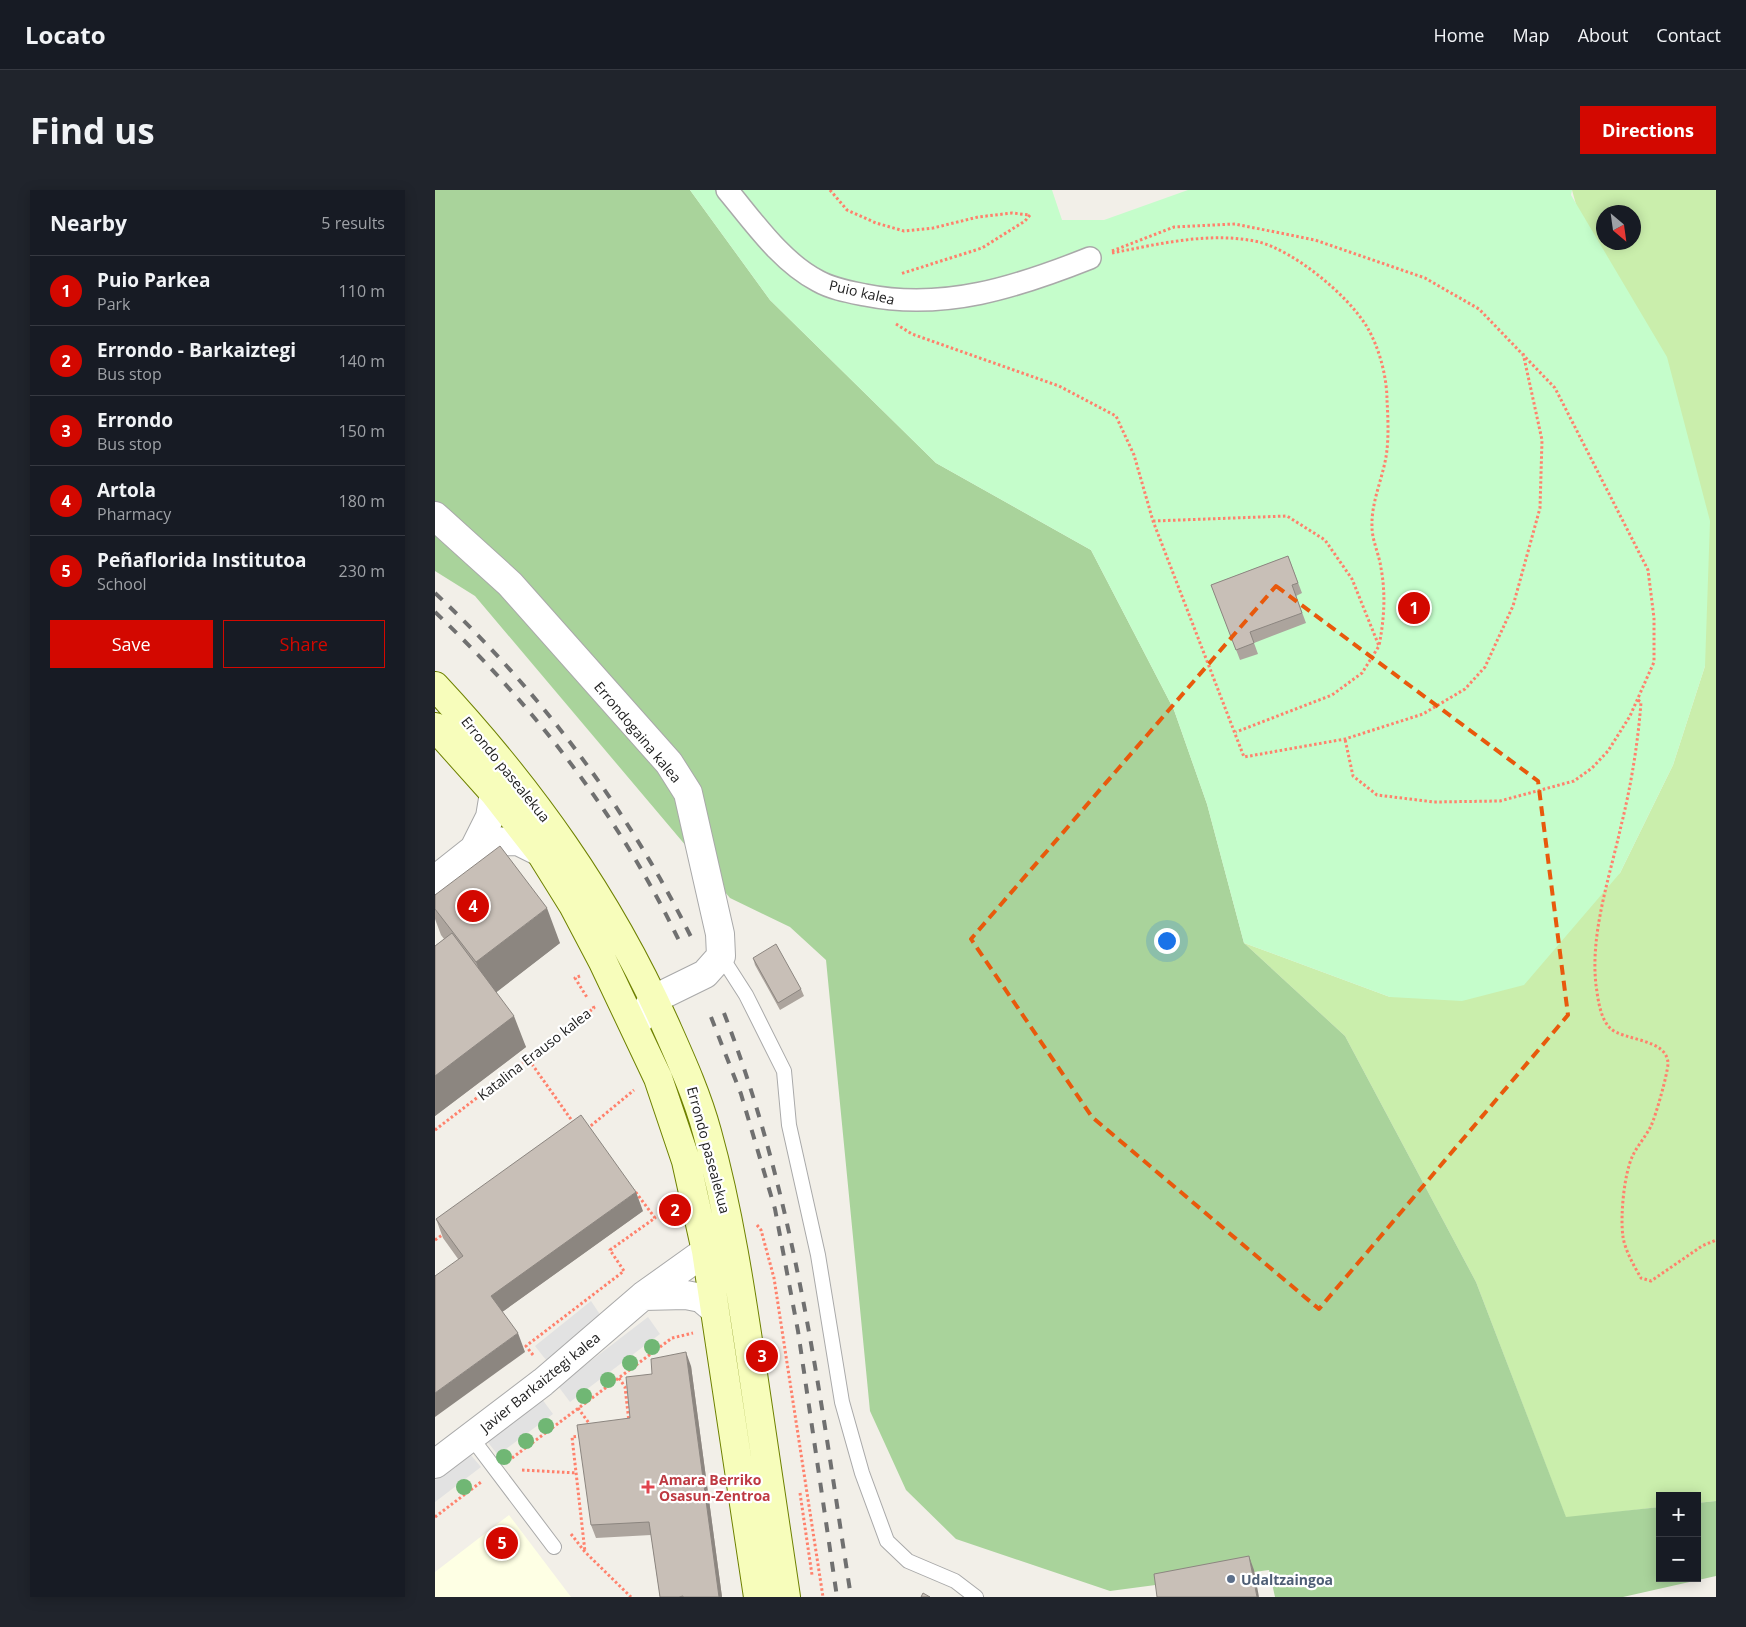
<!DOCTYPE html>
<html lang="en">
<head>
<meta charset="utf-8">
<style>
	:root { --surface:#171b24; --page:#20242c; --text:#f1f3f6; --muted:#9ea1a6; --line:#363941; --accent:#d30800 }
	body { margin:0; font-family:"Open Sans",sans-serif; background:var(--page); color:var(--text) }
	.controls { position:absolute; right:15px; bottom:15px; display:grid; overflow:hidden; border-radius:0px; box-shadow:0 2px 12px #0003 }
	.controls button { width:45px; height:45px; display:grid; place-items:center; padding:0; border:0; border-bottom:1px solid var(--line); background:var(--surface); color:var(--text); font:25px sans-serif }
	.compass { position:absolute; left:1161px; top:15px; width:45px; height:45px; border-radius:50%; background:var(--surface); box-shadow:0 2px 12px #0003; rotate:151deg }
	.you { position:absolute; left:731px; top:750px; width:18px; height:18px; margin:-12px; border:4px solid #fff; border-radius:50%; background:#1a73e8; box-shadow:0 0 0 8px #1a73e833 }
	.badge { display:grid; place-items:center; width:32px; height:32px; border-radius:50%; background:var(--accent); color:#fff; font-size:16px; font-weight:700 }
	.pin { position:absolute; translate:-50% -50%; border:2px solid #fff; box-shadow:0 1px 5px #0006 }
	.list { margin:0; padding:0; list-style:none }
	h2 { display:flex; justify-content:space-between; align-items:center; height:65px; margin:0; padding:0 20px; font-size:21px }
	h2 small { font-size:16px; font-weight:400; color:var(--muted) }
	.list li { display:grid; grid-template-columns:32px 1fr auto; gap:15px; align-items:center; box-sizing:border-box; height:70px; padding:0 20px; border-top:1px solid var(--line) }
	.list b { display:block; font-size:19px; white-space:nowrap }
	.list p { margin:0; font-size:16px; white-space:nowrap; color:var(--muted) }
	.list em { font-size:16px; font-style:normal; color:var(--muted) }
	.actions { display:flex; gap:10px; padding:15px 20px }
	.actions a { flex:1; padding:11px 0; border:1px solid var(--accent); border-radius:0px; text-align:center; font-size:18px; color:var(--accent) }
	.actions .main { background:var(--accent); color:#fff }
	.map { position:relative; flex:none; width:1281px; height:1407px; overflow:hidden; border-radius:0px }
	header { display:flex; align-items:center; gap:30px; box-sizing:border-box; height:70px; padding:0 25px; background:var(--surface); border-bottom:1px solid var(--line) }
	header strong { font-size:24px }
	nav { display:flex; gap:28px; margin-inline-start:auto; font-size:18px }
	.intro { display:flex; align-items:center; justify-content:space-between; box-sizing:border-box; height:120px; padding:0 30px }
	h1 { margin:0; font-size:35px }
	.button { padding:12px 22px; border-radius:0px; background:var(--accent); color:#fff; font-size:18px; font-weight:700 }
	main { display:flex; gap:30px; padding:0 30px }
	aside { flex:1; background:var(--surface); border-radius:0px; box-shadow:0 2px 12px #0003 }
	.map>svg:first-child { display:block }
	.education { fill:#feffe4 }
	.grass { fill:#caeeac; fill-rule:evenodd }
	.forest { fill:#a9d39b }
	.park { fill:#c5fdcb }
	.parking { fill:#e2e2e2 }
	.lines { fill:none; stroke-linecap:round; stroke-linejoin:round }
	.service-casing { stroke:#a9a9a9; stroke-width:16 }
	.pedestrian-casing { stroke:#a9a9a9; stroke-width:24 }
	.minor-casing { stroke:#a9a9a9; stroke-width:30 }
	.secondary-casing { stroke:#6e8100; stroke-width:30 }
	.path { stroke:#ff816c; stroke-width:3; stroke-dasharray:2.5 2.5; stroke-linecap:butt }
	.service { stroke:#fff; stroke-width:14 }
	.pedestrian { stroke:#fff; stroke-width:21 }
	.minor { stroke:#fff; stroke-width:28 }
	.secondary { stroke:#f7fdbb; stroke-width:28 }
	.rail { stroke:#707070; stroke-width:4; stroke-dasharray:10 10; stroke-linecap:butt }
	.tree { fill:#70b774 }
	.wall { fill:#aca49d }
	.shaded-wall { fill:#8c8680 }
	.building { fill:#c8bfb7; stroke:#8c8680 }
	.marked { fill:none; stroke:#e8590c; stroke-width:4; stroke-dasharray:10 6; stroke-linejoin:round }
	.health-dot { fill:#e0444e; stroke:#fff; stroke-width:2 }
	.service-dot { fill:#5c6f8a; stroke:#fff; stroke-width:2 }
	.labels { text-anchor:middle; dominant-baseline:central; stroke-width:4.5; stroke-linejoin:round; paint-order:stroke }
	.street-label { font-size:14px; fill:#222; stroke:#fff }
	.health-label { font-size:14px; font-weight:bold; fill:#be3a42; stroke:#fff; text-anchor:start }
	.service-label { font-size:14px; font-weight:bold; fill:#4e5e75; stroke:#fff; text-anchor:start }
</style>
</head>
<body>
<header>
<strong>Locato</strong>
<nav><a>Home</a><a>Map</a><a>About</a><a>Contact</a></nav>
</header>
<div class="intro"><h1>Find us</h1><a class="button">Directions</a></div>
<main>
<aside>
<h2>Nearby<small>5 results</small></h2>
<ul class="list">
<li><span class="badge">1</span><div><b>Puio Parkea</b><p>Park</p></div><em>110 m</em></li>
<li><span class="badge">2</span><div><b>Errondo - Barkaiztegi</b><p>Bus stop</p></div><em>140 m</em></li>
<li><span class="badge">3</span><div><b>Errondo</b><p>Bus stop</p></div><em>150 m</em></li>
<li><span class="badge">4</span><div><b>Artola</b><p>Pharmacy</p></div><em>180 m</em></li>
<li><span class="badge">5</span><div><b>Peñaflorida Institutoa</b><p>School</p></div><em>230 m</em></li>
</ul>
<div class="actions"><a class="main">Save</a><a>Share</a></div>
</aside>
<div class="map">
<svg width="1281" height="1407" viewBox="0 0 1281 1407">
	<rect width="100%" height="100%" fill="#f2efe8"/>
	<!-- education -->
	<path class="education" d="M74 1325 136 1407H0V1382Z"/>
	<!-- grass -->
	<path class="grass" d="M1137 0H1281V1311L1262 1313V1306H1225V1317L1131 1328 1041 1092 910 846 809 753 955 807 1185 683 1238 575 1270 476ZM1168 22H1198V52H1168Z"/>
	<!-- forest -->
	<path class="forest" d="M0 0H255L335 110 501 273 656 360 739 520 772 614 809 753 910 846 1041 1092 1131 1327 1225 1317V1388H1262V1313L1281 1311V1386L1188 1407H840L834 1380 675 1401 521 1349 471 1300 435 1221 391 770 355 737 295 708 40 406 0 381Z"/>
	<!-- park -->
	<path class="park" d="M255 0H617L627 30H669L753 0H1137L1136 5 1232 167 1275 331 1270 476 1238 575 1185 683 1089 795 1027 811 955 807 809 753 772 614 739 520 656 360 501 273 335 110Z"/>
	<!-- parking -->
	<path class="parking" d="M156 1111 168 1129 115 1175 100 1156Z
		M213 1127 225 1144 135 1212 123 1196Z
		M107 1209 118 1224 63 1265 51 1250Z
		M35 1264 46 1277 0 1312V1290Z"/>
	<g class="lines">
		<defs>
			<path id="service" d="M286 766 311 805 349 881 354 935 383 1065 407 1212 427 1283 452 1351 473 1371 520 1391 541 1407
				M36 1247 119 1357"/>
			<path id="pedestrian" d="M292 0C318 31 346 72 383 91 397 99 415 102 430 105 509 121 582 97 655 68"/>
			<path id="minor" d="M0 326 75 394 234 573 253 603 285 744 286 766 270 784 219 809 200 836
				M39 659 55 627 59 603
				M0 690 39 659 55 652 83 651 105 662
				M208 1106 251 1105 266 1108 279 1119
				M0 1274 108 1192 208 1106 271 1061 290 1070"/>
			<path id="secondary" d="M0 496C95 598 173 707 230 834 246 870 262 905 272 942 294 1021 306 1102 318 1184 329 1258 340 1333 351 1407
				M0 537 59 603 105 662 138 715 168 772 223 888 251 971 271 1061 323 1407"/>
		</defs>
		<!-- service casing -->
		<use href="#service" class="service-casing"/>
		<!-- pedestrian casing -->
		<use href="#pedestrian" class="pedestrian-casing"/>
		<!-- minor casing -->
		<use href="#minor" class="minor-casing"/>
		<!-- secondary casing -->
		<use href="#secondary" class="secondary-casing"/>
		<!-- path -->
		<path class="path" d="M395 0 412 20 441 33 469 41 498 38 543 27 577 23 595 25 590 31 547 58 465 84
			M677 61 739 37 800 34 880 50 990 88 1044 119 1120 198 1213 380 1219 428V472L1195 526 1173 561 1157 578 1139 591 1065 611 999 612 942 605 918 586 910 549
			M677 63C724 54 776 41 824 52 859 61 913 105 932 137 944 157 952 187 952 210 953 228 954 249 951 267 947 290 936 313 937 337 937 350 944 364 946 378 951 405 949 430 944 456
			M461 134 477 144 624 196 681 226 699 265 718 331 809 567 910 549 988 524 1030 499 1050 477 1078 416 1105 318 1107 250 1088 163
			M718 331 852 326 890 350 917 389 944 456 927 483 897 505 801 542
			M1203 510 1206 512C1203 553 1196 596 1186 636 1175 686 1155 743 1161 795 1163 809 1165 828 1175 838 1188 851 1233 848 1233 874 1232 886 1221 925 1216 936 1211 946 1203 955 1198 965 1189 983 1185 1027 1188 1047 1190 1060 1199 1076 1206 1088L1216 1091 1267 1056 1281 1050
			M145 786 140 788 153 809
			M94 870 140 935
			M152 939 199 900
			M0 940 159 818 158 816
			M322 1035 326 1040 339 1088 388 1407
			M0 1050 10 1043
			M98 1165 91 1156 189 1081 175 1060 220 1028 199 1000
			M184 1188 190 1197 194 1232
			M143 1218 156 1236
			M146 1246 137 1247 150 1362
			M77 1268 237 1148 258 1143
			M87 1280 142 1283
			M365 1303 377 1385
			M0 1327 46 1292
			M136 1344 150 1362 196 1407"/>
		<!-- service -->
		<use href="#service" class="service"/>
		<!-- pedestrian -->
		<use href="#pedestrian" class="pedestrian"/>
		<!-- minor -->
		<use href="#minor" class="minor"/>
		<!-- secondary -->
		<use href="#secondary" class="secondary"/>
		<!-- rail -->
		<path class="rail" d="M0 403C107 503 195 622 259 753
			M0 422C101 518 188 631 247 757
			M289 823C362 1012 385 1208 416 1407
			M276 827 306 904 340 1019 363 1141 402 1407"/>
	</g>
	<!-- trees -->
	<g class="tree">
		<circle cx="217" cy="1157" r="8"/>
		<circle cx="195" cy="1173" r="8"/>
		<circle cx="173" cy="1190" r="8"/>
		<circle cx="149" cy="1206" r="8"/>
		<circle cx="111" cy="1236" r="8"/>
		<circle cx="91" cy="1251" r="8"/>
		<circle cx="69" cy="1267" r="8"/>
		<circle cx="29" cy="1297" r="8"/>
	</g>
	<!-- wall -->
	<path class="wall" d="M853 366 867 403 861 406 871 433 819 453 823 464 805 470 776 395Z
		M0 705 125 753 61 802 91 857 0 926V756L9 749 6 745 0 729Z
		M318 768 366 799 369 806 345 820 320 775Z
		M208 1021 67 1122 90 1162 8 1048 1 1029Z
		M256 1176 287 1407H225L216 1345 161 1348 156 1335 195 1228 217 1184Z"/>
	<!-- shaded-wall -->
	<path class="shaded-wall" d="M112 718 125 753 54 808 41 772Z
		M79 826 91 857 0 926V886Z
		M201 1002 208 1021 63 1125 56 1106Z
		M83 1143 90 1162 0 1227V1203Z
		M251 1162 256 1176 287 1407H284Z
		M814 1366 819 1380 824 1407H822Z"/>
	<!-- building -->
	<path class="building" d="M853 366 863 393 857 395 867 423 815 442 819 453 801 460 776 395Z
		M65 656 112 718 41 772 0 719V705Z
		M17 743 79 826 0 886V756Z
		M341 754 366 799 343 813 318 768Z
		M146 925 201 1002 56 1106 83 1143 0 1203V1086L28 1066 1 1029Z
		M251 1162 284 1407H248V1406L244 1407H225L214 1332 156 1335 142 1235 195 1228 191 1187 217 1184 216 1169Z
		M814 1366 822 1407H722L719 1384Z
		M488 1403 495 1407H486Z"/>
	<!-- marked area -->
	<path class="marked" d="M841 396 1103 591 1133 825 884 1119 657 927 536 749Z"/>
	<!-- markers -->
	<path class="health-dot" d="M210.5 1289.5h5v5h5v5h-5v5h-5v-5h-5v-5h5z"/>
	<circle class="service-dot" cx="796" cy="1389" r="5"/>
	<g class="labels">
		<!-- street labels -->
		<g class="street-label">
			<text transform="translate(427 102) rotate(13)">Puio kalea</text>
			<text transform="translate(203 542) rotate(50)">Errondogaina kalea</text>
			<text transform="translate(71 579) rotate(51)">Errondo pasealekua</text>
			<text transform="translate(99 864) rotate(-38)">Katalina Erauso kalea</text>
			<text transform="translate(274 960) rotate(75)">Errondo pasealekua</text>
			<text transform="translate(105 1192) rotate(-39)">Javier Barkaiztegi kalea</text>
		</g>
		<!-- health labels -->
		<g class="health-label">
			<text x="224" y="1289">Amara Berriko<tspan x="224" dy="16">Osasun-Zentroa</tspan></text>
		</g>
		<!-- service labels -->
		<g class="service-label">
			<text x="806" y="1389">Udaltzaingoa</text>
		</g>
	</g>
</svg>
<div class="controls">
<button>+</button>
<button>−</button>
</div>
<svg class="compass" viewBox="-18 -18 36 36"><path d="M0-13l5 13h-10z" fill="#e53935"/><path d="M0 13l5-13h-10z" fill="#9ea1a6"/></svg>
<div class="you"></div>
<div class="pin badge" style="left:979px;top:418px">1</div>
<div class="pin badge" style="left:240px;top:1020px">2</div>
<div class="pin badge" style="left:327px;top:1166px">3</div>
<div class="pin badge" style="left:38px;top:716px">4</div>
<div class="pin badge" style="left:67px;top:1353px">5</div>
</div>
</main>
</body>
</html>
